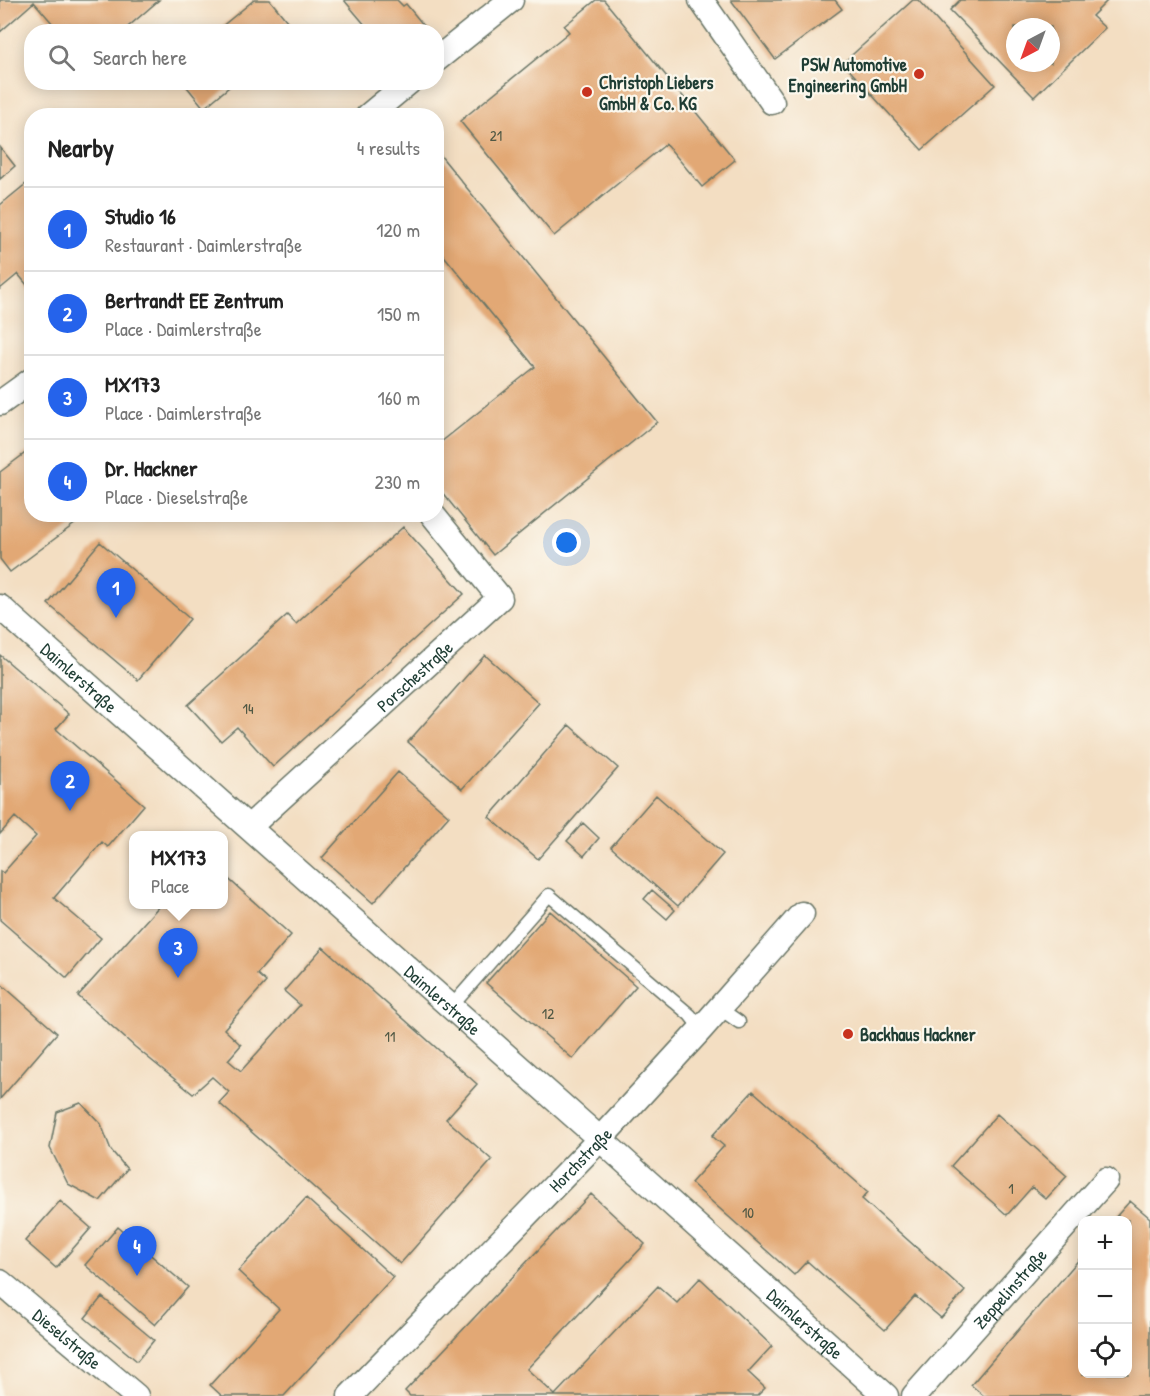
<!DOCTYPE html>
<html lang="en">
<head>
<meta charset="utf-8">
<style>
	:root { --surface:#fff; --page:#f2f2f2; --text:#222; --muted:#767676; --line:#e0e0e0; --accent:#2563eb }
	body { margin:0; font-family:"Patrick Hand",sans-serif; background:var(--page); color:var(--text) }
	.controls { position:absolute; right:18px; bottom:18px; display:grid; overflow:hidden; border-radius:12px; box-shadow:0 3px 15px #0003 }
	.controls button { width:54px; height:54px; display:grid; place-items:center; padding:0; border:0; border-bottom:2px solid var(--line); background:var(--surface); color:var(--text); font:30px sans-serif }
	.compass { position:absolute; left:1006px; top:18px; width:54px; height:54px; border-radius:50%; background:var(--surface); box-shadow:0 3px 15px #0003; rotate:221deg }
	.you { position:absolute; left:567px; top:543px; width:21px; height:21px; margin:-15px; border:4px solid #fff; border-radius:50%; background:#1a73e8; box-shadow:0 0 0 9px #1a73e833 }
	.badge { display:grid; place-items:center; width:39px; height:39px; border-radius:50%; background:var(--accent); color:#fff; font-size:20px; font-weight:700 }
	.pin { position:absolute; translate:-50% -50px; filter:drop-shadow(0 2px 3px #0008) }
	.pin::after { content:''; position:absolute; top:32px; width:21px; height:18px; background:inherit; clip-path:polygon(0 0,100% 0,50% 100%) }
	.popup { position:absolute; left:129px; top:831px; width:99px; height:78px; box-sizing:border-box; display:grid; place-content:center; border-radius:12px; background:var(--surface); filter:drop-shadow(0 2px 4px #0005); font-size:20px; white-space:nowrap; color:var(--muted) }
	.popup b { font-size:22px; color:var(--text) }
	.popup::after { content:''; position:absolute; left:50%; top:100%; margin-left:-12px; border:12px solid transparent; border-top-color:var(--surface) }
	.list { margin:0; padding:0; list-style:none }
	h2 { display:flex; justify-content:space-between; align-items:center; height:78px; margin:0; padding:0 24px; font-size:26px }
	h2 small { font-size:20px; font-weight:400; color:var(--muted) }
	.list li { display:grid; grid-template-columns:39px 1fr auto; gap:18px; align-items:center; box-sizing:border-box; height:84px; padding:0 24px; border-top:2px solid var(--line) }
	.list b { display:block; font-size:22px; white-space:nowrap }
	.list p { margin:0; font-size:20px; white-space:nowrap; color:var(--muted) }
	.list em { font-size:20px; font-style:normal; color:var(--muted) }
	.icon { flex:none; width:33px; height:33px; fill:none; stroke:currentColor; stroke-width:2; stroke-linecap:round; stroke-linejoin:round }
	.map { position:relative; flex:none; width:1150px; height:1396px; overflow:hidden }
	.search { position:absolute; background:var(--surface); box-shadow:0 3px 15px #0003; left:24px; top:24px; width:420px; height:66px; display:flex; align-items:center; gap:15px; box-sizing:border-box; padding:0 21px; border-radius:24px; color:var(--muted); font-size:22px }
	.panel { position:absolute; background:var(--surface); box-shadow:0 3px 15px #0003; left:24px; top:108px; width:420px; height:414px; border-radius:24px }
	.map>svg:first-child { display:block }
	.building { fill:#e2a874; fill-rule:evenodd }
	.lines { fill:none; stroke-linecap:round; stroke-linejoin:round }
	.lane-casing { stroke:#697566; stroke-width:15 }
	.street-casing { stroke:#697566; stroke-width:27 }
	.lane { stroke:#fff; stroke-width:12 }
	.street { stroke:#fff; stroke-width:24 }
	.poi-dot { fill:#c8321e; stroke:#fbf7ec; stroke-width:2 }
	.labels { text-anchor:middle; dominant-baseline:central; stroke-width:4.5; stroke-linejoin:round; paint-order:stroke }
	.number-label { font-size:15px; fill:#505844 }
	.poi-label { font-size:18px; font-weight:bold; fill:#1f3d34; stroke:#fbf7ec; text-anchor:start }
	.street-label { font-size:18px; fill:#1f3d34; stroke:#fbf7ec }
</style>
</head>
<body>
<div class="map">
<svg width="1150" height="1396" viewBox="0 0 1150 1396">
	<rect width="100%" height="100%" fill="#fbf7ec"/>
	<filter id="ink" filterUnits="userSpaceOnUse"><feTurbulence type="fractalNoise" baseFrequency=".0167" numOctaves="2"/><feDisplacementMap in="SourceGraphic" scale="12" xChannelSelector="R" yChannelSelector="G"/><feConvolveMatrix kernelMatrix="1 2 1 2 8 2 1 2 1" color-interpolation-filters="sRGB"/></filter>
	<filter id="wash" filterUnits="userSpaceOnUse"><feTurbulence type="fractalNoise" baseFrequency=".008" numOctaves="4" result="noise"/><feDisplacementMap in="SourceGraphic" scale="24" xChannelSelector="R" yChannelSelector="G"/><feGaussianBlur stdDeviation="1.35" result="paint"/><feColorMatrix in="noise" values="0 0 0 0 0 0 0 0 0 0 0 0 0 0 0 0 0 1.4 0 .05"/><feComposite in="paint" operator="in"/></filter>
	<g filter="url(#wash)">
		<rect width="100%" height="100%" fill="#f3dec2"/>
		<g id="blocks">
			<!-- building -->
			<path class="building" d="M0 0H159L122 32H60L34 2 0 32Z
				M254 0H270L296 32H215Z
				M344 0H397L403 6 406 4 429 32H371Z
				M596 0H604L735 160 702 187 666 144 554 236 460 121 569 32 564 26Z
				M731 0H835L842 9 775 59Z
				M913 0H918L995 85 922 150 843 63Z
				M960 0H1108L1092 16 1105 28 1034 97 950 10ZM1015 27H1051V63H1015Z
				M183 82H235L204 108Z
				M0 147 15 166 0 179Z
				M436 150 657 422 493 555 436 485V446L535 367 436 246Z
				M27 183 32 189V291L18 274 0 289V205Z
				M32 448V514H88L10 572 0 559V472Z
				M403 527 464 594 273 767 237 727 221 741 188 705 287 615 296 624Z
				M100 542 190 619 138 680 48 604Z
				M0 655 69 714 56 729 144 805 108 847 102 842 54 898 101 938 67 978 0 920V871L3 873 36 836 15 817 0 834Z
				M485 655 539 703 462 789 408 742Z
				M569 725 618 768 538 859 489 817Z
				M398 772 449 816 373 903 322 858Z
				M656 795 723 854 678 906 611 847Z
				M583 823 599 838 584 856 567 841Z
				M223 874 291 935 257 974 266 982 224 1029 241 1045 228 1060 241 1071 300 1005 284 991 323 947 477 1084 446 1119 492 1160 400 1264 219 1103 229 1092 212 1077 193 1094 135 1047 78 996 161 904H223Z
				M652 890 675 910 667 919 644 899Z
				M550 911 636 986 573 1059 486 983Z
				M0 983 57 1033 0 1099Z
				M753 1091 868 1192 862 1199 965 1291 941 1318 915 1296 885 1330 807 1261 794 1275 691 1183 724 1146 712 1136Z
				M81 1103 101 1124 111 1150 127 1169 100 1201 68 1184 50 1148 57 1112Z
				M997 1114 1067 1176 1046 1199 1032 1187 1007 1215 951 1166Z
				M591 1194 645 1244 527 1369 555 1395 658 1286 677 1303 700 1278 772 1346 748 1372 765 1388 757 1396H410L405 1391Z
				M306 1198 393 1277 284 1396H222L210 1385 279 1309 238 1271Z
				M60 1201 91 1228 56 1268 25 1241Z
				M1130 1201 1150 1218V1396H984L971 1385 1082 1256V1374H1128V1220H1113Z
				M118 1227 188 1287 155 1325 85 1265Z
				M102 1297 154 1340 137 1361 85 1318Z"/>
		</g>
	</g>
	<g filter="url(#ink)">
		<use href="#blocks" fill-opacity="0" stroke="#697566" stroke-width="1.5"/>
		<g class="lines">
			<defs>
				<path id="lane" d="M450 1008 549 895 690 1015 701 1029
					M719 1008 739 1022"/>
				<g id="street">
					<path d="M701 0 772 102"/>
					<path d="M436 60 511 0"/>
					<path d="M368 116 409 82"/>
					<path d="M0 403 32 380"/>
					<path id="s1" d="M0 607 600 1139 886 1396"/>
					<path id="s2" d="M249 827 500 598 432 514"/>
					<path id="s3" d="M0 1282 136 1396"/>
					<path id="s4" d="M350 1396 600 1139 701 1029 802 914"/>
					<path id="s5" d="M914 1396 1106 1180"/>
				</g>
			</defs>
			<!-- lane casing -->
			<use href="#lane" class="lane-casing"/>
			<!-- street casing -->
			<use href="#street" class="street-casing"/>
			<!-- lane -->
			<use href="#lane" class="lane"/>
			<!-- street -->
			<use href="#street" class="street"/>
		</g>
	</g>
	<!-- markers -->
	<g class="poi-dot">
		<circle cx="919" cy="74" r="6"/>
		<circle cx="587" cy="92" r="6"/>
		<circle cx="848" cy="1034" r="6"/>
	</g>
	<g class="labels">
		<!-- number labels -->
		<g class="number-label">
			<text x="496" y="135">21</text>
			<text x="248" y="708">14</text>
			<text x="548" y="1013">12</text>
			<text x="390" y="1036">11</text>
			<text x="1011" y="1188">1</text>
			<text x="748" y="1212">10</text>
		</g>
		<!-- poi labels -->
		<g class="poi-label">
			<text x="907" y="64" text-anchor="end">PSW Automotive<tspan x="907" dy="21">Engineering GmbH</tspan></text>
			<text x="599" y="82">Christoph Liebers<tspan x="599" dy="21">GmbH &amp; Co. KG</tspan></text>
			<text x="860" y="1034">Backhaus Hackner</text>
		</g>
		<!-- street labels -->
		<g class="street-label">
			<text stroke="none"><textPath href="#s2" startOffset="224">Porschestraße</textPath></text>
			<text stroke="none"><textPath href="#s1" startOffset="106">Daimlerstraße</textPath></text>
			<text stroke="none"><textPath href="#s1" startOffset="592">Daimlerstraße</textPath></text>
			<text stroke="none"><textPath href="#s4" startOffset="330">Horchstraße</textPath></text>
			<text stroke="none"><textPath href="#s5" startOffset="144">Zeppelinstraße</textPath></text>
			<text stroke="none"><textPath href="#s1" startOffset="1078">Daimlerstraße</textPath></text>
			<text stroke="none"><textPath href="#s3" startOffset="88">Dieselstraße</textPath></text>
		</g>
	</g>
</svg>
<div class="controls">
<button>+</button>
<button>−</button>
<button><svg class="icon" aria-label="locate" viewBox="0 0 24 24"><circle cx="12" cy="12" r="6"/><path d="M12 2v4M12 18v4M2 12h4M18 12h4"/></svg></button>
</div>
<svg class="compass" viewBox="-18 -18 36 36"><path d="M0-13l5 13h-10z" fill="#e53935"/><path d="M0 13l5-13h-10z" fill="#767676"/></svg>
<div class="you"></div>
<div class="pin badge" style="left:116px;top:618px">1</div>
<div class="pin badge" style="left:70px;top:811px">2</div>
<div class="pin badge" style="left:178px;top:978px">3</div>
<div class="popup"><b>MX173</b>Place</div>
<div class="pin badge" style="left:137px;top:1276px">4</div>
<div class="search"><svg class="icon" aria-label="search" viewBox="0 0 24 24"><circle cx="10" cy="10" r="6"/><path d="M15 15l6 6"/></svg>Search here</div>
<section class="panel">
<h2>Nearby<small>4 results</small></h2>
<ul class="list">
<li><span class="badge">1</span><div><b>Studio 16</b><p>Restaurant · Daimlerstraße</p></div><em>120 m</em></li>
<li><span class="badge">2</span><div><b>Bertrandt EE Zentrum</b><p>Place · Daimlerstraße</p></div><em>150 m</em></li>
<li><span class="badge">3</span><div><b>MX173</b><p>Place · Daimlerstraße</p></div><em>160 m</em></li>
<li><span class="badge">4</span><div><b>Dr. Hackner</b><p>Place · Dieselstraße</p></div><em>230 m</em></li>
</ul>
</section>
</div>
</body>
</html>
